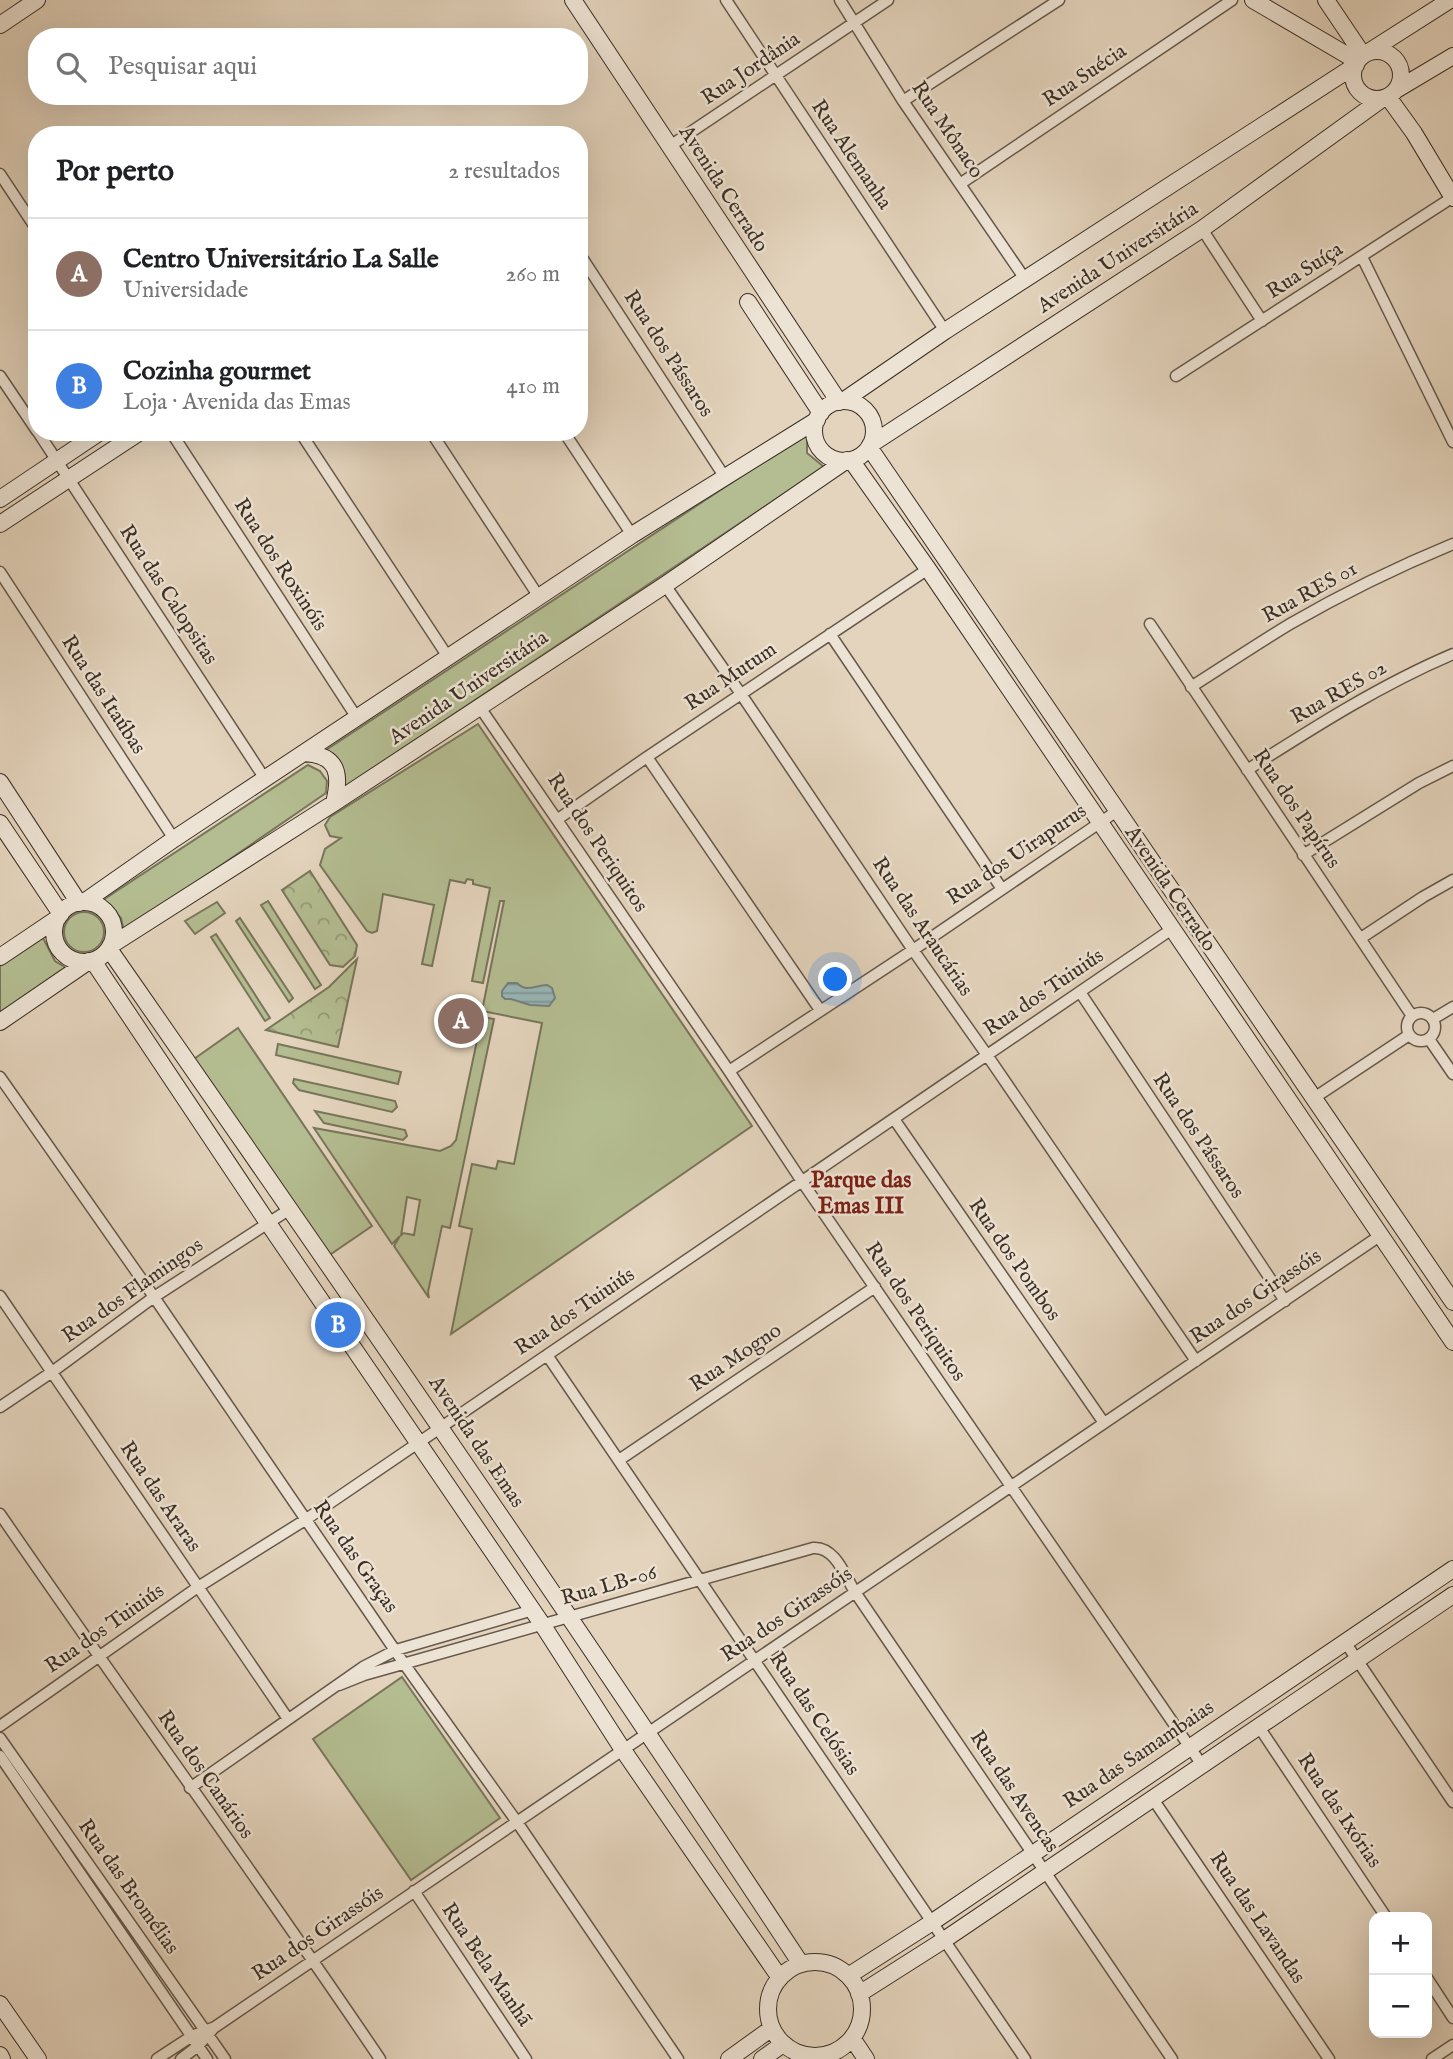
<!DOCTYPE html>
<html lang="pt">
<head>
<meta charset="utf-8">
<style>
	:root { --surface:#fff; --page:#f2f2f2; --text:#202124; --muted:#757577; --line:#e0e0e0; --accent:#0b8043 }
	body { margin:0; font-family:"IM FELL English",serif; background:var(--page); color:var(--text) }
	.controls { position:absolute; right:21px; bottom:21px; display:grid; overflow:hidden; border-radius:14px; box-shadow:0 7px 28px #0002 }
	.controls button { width:63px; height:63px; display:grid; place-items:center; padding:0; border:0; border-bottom:2px solid var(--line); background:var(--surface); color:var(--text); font:35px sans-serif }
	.you { position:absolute; left:836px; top:980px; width:24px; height:24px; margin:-18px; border:5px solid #fff; border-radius:50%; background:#1a73e8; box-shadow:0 0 0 10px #1a73e833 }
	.badge { display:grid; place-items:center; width:46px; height:46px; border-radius:50%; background:var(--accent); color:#fff; font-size:23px; font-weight:700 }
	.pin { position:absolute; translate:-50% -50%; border:4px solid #fff; box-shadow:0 2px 7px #0006 }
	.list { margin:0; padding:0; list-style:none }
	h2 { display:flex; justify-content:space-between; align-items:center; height:91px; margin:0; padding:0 28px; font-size:30px }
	h2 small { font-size:23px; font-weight:400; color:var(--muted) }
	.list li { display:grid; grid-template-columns:46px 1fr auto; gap:21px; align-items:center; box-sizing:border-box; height:112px; padding:0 28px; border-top:2px solid var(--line) }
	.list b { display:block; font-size:26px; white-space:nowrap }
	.list p { margin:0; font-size:23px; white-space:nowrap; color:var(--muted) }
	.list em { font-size:23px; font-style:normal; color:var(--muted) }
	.icon { flex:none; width:38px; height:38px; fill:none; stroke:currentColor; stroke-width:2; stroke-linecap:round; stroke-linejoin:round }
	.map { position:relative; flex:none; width:1453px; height:2059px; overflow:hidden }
	.search { position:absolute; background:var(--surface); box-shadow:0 7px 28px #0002; left:28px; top:28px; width:560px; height:77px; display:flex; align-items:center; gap:18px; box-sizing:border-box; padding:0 24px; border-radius:28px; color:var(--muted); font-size:26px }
	.panel { position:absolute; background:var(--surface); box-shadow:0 7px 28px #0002; left:28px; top:126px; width:560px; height:315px; border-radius:28px }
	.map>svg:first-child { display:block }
	.green { fill:#b4bd91; stroke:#78765b; stroke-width:2; fill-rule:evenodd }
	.park { fill:url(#park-crowns); stroke:#78765b; stroke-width:2 }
	.water { fill:url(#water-rules); stroke:#73817e; stroke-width:2 }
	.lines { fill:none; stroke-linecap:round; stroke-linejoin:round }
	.street-casing { stroke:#65584b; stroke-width:13 }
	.secondary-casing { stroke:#3b2f25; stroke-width:18 }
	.street { stroke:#ede3d4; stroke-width:10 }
	.secondary { stroke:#ede3d4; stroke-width:16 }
	.labels { text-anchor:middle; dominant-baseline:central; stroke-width:5; stroke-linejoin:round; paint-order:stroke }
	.street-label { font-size:21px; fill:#3b2f25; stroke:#ede3d4 }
	.neighbourhood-label { font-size:23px; font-weight:bold; fill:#7a1f14; stroke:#ede3d4 }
</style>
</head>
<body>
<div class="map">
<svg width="1453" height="2059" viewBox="0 0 1453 2059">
	<defs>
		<pattern id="park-crowns" width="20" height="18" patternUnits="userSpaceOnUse" patternTransform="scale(1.75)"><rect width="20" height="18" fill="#b4bd91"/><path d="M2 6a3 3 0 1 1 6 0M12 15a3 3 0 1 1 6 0" fill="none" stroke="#949a76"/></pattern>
		<pattern id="water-rules" width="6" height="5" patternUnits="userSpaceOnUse" patternTransform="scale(1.75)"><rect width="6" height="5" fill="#98b7b9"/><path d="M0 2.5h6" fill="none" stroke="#7d9596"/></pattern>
	</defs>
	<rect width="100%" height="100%" fill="#e4d4bd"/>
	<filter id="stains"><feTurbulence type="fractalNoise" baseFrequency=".00286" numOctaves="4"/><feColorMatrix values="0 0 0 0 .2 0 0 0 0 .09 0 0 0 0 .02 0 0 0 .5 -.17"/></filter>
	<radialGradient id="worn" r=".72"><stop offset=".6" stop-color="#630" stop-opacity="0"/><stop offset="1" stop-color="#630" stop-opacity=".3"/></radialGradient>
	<!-- green -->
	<path class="green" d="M807 433V453L824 467 342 789 323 752Z
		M478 724 752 1126 451 1334 472 1229 459 1226 472 1164 496 1169 498 1161 514 1164 542 1023 482 1011 504 901H500L483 983 472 981 490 888 473 884V880L467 879 465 883 450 880 432 966 422 964 434 905 383 894 377 931 372 933 367 931 320 865 325 849 341 838 330 836 325 825 330 817Z
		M308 765 320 771 327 781 326 793 124 932 121 918 103 900Z
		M268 901 321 985 315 989 261 905Z
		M217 902 225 913 195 934 185 921Z
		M64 932a20 20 0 1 1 40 0a20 20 0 1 1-40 0Z
		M240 918 293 998 289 1002 236 921Z
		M216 934 270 1018 265 1021 211 937Z
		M43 938 55 961 68 969 0 1013V966Z
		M482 1017 494 1019 450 1228 442 1226 428 1292 429 1298 394 1246 400 1236 392 1244 314 1128 440 1151 451 1146 456 1140ZM407 1197 420 1200 414 1235 403 1233 401 1236Z
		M238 1028 372 1226 328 1256 194 1059Z
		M278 1044 401 1072 398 1084 276 1055Z
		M294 1079 395 1101 397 1107 392 1112 299 1090 293 1083Z
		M315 1111 405 1130 407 1136 403 1140 324 1123Z
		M402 1677 500 1818 411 1880 313 1739Z"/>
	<!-- park -->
	<path class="park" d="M310 871 357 945 355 956 343 967 330 965 282 890Z
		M357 959 338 1047 266 1030 329 987Z"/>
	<!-- water -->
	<path class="water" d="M508 983H517C527 993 535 985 547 985L552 988 555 998 549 1006 530 1005 511 999H505L502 996V991Z"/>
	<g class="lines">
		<defs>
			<path id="street" d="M726 0 945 331
				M840 0 903 101 1025 279
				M903 101 1059 0
				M670 146 888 0
				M0 174 37 230
				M960 184 1232 0
				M1202 229 1262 321
				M579 253 724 476
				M1362 257 1453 442
				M0 376 37 431
				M1176 376 1453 197
				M38 432 265 779
				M171 432 357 718
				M300 432 448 657
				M431 432 539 597
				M564 432 632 535
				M0 572 174 839
				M665 585 741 694 913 950 987 1055 1196 1361
				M1150 624 1412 1016
				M830 634 1002 889
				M1191 687C1224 666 1257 644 1290 624 1342 594 1397 567 1453 544
				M479 706 729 1071 801 1180 1202 1765
				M647 757 820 1010
				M1247 770C1313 728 1380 685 1453 654
				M558 819 647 757 928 569
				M1303 855 1419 783 1453 766
				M1361 938 1423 897 1453 880
				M1080 992 1285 1301
				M1407 1027a14 14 0 1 1 28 0a14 14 0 1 1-28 0Z
				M1433 1019 1453 1007
				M1429 1039 1453 1074
				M729 1071 913 950 1117 811
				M0 1077 154 1297 405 1665 517 1822 678 2059
				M1314 1098 1409 1035
				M894 1119 1104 1423
				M0 1296 288 1719
				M547 1355 1025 2059
				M0 1407 52 1372 154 1297 290 1209
				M619 1460 875 1287
				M0 1514C125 1696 256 1875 380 2059
				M1345 1642 1453 1802
				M339 1685 364 1675 813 1548C835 1546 845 1576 855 1592L1172 2059
				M0 1726 198 1587 305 1520 1172 929
				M1259 1727 1386 1917
				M0 1738 225 2059
				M0 1756 207 2059
				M190 1788 363 1667 396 1650 533 1610
				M1153 1799 1329 2059
				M414 1891 526 2059
				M1427 1978 1453 2018
				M157 2059 192 2036 215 2027 1381 1235
				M181 2059 198 2046 213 2029
				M1432 2059 1453 2045"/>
			<path id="secondary" d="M573 0 839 402
				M1253 0 1357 61
				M1326 0 1363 55
				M0 25 37 0
				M1370 51 1450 0
				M1353 75a24 24 0 1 1 48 0a24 24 0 1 1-48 0Z
				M1396 90 1453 56
				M1388 97 1414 133 1453 198
				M748 302 821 413
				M843 401 945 331 1356 65
				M814 431a30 30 0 1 1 60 0a30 30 0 1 1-60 0Z
				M870 445 1202 229 1382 99
				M869 447 1453 1302
				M851 460 928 569 1453 1342
				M0 499 100 432
				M0 524 140 432
				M304 753C339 755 341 775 334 803
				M0 782 79 903
				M0 823 61 914
				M84 902 174 839 632 535 817 420
				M54 932a30 30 0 1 1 60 0a30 30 0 1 1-60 0Z
				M110 946 334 803 665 585 847 460
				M109 949C343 1285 576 1622 801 1964
				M0 957 58 918
				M93 961 268 1223 542 1624 623 1750 780 1978
				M0 1022 89 961
				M768 2009a47 47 0 1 1 94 0a47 47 0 1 1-94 0Z
				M848 1976 931 1923 1453 1569
				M859 1994 944 1940 1453 1595
				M0 2004 38 2059
				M852 2038 866 2059
				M0 2055 2 2059
				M729 2059 772 2028
				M762 2059 783 2044"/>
		</defs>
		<!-- street casing -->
		<use href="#street" class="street-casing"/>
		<!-- secondary casing -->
		<use href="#secondary" class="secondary-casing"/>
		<!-- street -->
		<use href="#street" class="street"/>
		<!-- secondary -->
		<use href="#secondary" class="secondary"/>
	</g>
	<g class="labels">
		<!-- street labels -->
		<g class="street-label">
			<text transform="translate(751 69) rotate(-34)">Rua Jordânia</text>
			<text transform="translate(1085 76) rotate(-34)">Rua Suécia</text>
			<text transform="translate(947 130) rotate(56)">Rua Mônaco</text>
			<text transform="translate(851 155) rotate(56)">Rua Alemanha</text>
			<text transform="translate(723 189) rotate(57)">Avenida Cerrado</text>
			<text transform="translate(1118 258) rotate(-33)">Avenida Universitária</text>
			<text transform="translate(1305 271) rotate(-33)">Rua Suíça</text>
			<text transform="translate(668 354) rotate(57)">Rua dos Pássaros</text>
			<text transform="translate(280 565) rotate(57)">Rua dos Roxinóis</text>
			<text transform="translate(1310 593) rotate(-29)">Rua RES 01</text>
			<text transform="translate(168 595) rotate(57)">Rua das Calopsitas</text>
			<text transform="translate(731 677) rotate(-34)">Rua Mutum</text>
			<text transform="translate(469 688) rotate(-34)">Avenida Universitária</text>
			<text transform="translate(1339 693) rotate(-30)">Rua RES 02</text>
			<text transform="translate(103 695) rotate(57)">Rua das Itaúbas</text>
			<text transform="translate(1296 809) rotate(56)">Rua dos Papírus</text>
			<text transform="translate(597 843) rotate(56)">Rua dos Periquitos</text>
			<text transform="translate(1017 855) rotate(-34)">Rua dos Uirapurus</text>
			<text transform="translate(1170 889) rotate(56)">Avenida Cerrado</text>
			<text transform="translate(922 927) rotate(56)">Rua das Araucárias</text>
			<text transform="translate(1044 993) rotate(-34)">Rua dos Tuiuiús</text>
			<text transform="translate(1198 1136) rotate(56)">Rua dos Pássaros</text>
			<text transform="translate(1014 1260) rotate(55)">Rua dos Pombos</text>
			<text transform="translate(133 1291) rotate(-35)">Rua dos Flamingos</text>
			<text transform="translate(1256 1297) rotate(-34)">Rua dos Girassóis</text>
			<text transform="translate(575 1312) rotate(-34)">Rua dos Tuiuiús</text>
			<text transform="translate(915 1312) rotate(56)">Rua dos Periquitos</text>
			<text transform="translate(736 1358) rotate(-34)">Rua Mogno</text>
			<text transform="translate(476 1442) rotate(56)">Avenida das Emas</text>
			<text transform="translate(160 1497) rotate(56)">Rua das Araras</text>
			<text transform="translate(355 1557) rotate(55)">Rua das Graças</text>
			<text transform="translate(609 1586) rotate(-16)">Rua LB-06</text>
			<text transform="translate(787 1615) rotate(-34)">Rua dos Girassóis</text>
			<text transform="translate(105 1629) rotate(-35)">Rua dos Tuiuiús</text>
			<text transform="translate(814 1714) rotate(56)">Rua das Celósias</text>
			<text transform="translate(1139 1755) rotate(-34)">Rua das Samambaias</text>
			<text transform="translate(205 1775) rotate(55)">Rua dos Canários</text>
			<text transform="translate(1014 1792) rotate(56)">Rua das Avencas</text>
			<text transform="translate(1339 1811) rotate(56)">Rua das Ixórias</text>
			<text transform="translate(128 1887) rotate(55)">Rua das Bromélias</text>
			<text transform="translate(1257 1918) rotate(56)">Rua das Lavandas</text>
			<text transform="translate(318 1934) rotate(-34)">Rua dos Girassóis</text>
			<text transform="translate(486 1965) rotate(56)">Rua Bela Manhã</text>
		</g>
		<!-- neighbourhood labels -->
		<g class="neighbourhood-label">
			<text x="861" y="1180">Parque das<tspan x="861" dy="26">Emas III</tspan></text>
		</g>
	</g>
	<rect width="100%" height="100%" filter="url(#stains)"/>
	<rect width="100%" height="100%" fill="url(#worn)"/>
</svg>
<div class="controls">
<button>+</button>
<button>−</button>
</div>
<div class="you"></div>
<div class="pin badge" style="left:461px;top:1021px;background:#8d6e63">A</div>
<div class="pin badge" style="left:338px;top:1325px;background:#3f7fe0">B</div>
<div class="search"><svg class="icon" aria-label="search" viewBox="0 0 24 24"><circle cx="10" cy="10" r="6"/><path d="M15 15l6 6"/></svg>Pesquisar aqui</div>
<section class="panel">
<h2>Por perto<small>2 resultados</small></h2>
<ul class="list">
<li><span class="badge" style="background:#8d6e63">A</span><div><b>Centro Universitário La Salle</b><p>Universidade</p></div><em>260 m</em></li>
<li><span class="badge" style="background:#3f7fe0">B</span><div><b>Cozinha gourmet</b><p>Loja · Avenida das Emas</p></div><em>410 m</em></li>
</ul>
</section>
</div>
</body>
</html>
